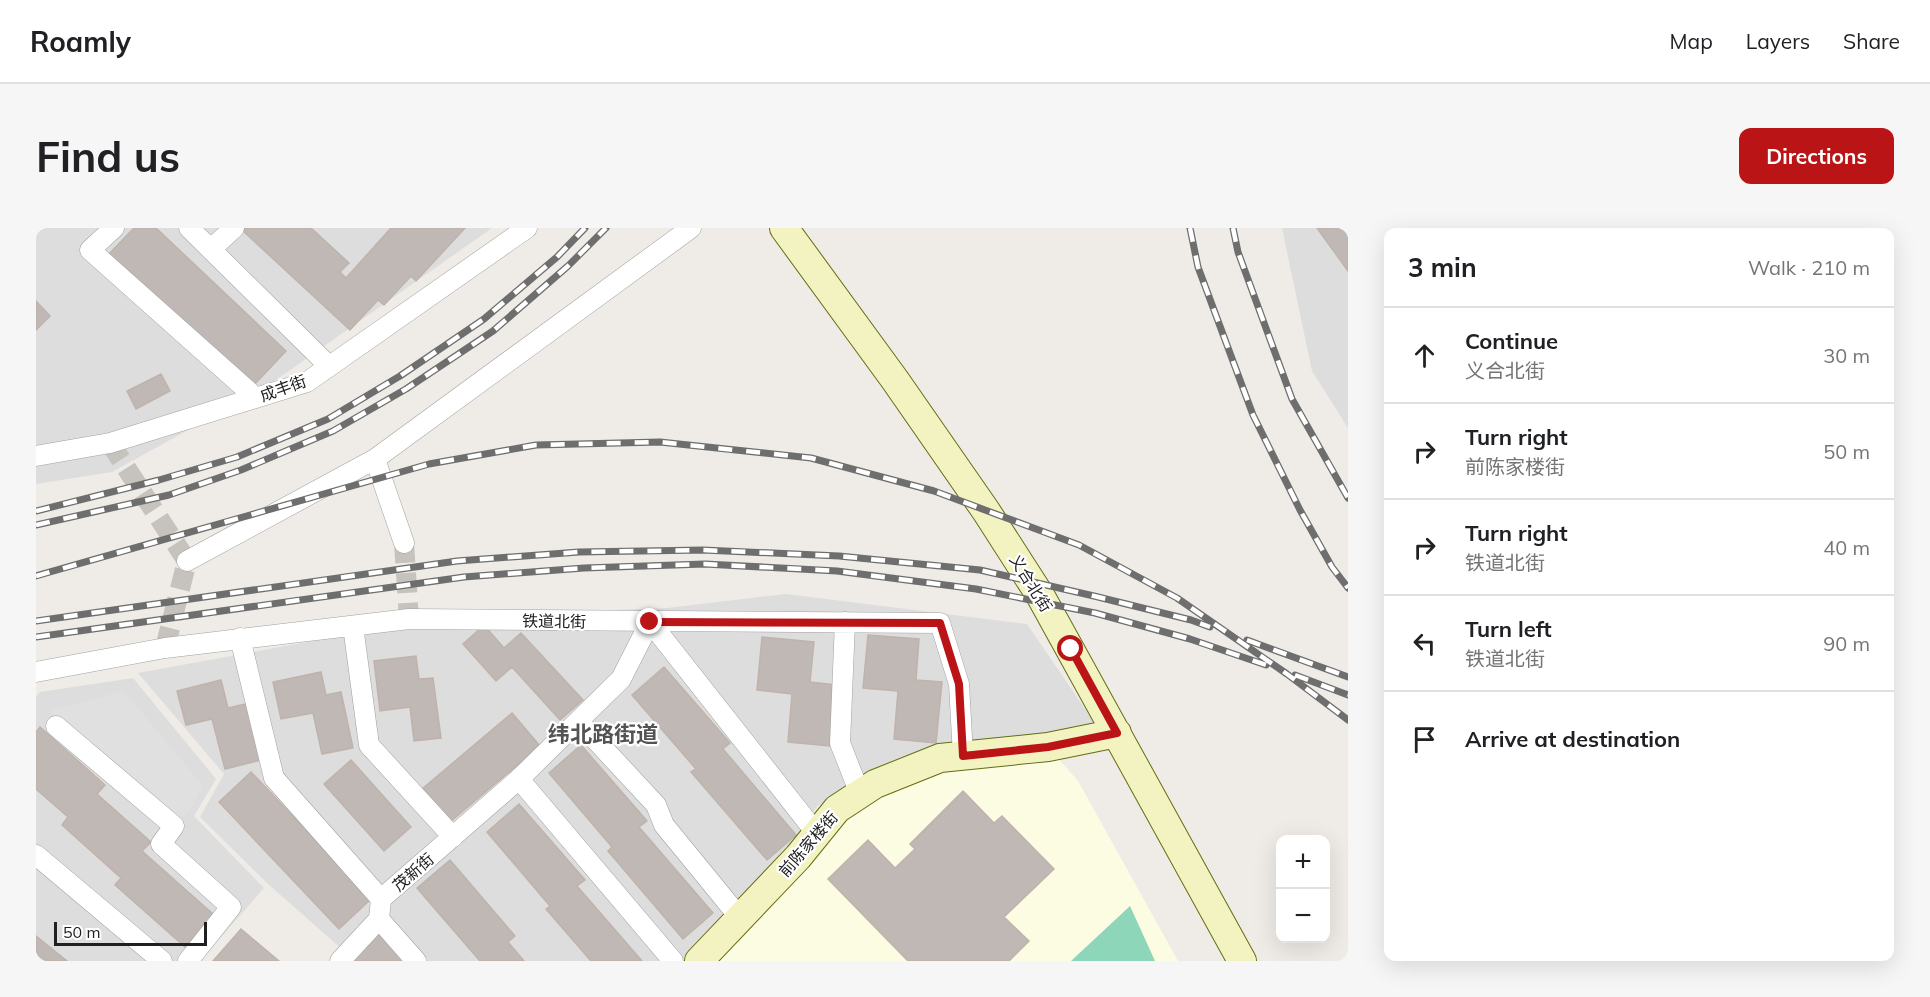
<!DOCTYPE html>
<html lang="en">
<head>
<meta charset="utf-8">
<style>
	:root { --surface:#fff; --page:#f6f6f6; --text:#202124; --muted:#757577; --line:#e0e0e0; --accent:#bb1416 }
	body { margin:0; font-family:Mulish,"Noto Sans SC",sans-serif; background:var(--page); color:var(--text) }
	.controls { position:absolute; right:18px; bottom:18px; display:grid; overflow:hidden; border-radius:12px; box-shadow:0 6px 24px #0002 }
	.controls button { width:54px; height:54px; display:grid; place-items:center; padding:0; border:0; border-bottom:2px solid var(--line); background:var(--surface); color:var(--text); font:30px sans-serif }
	.scale { position:absolute; left:18px; bottom:15px; width:153px; box-sizing:border-box; padding-left:6px; border:3px solid #202020; border-top:0; font-size:16px; line-height:21px; white-space:nowrap; color:#202020; -webkit-text-stroke:4px #fff; paint-order:stroke }
	.stop { position:absolute; width:18px; height:18px; margin:-14px; border:4px solid #bb1416; border-radius:50%; background:#fff }
	.stop.end { background:#bb1416; border-color:#fff; box-shadow:0 2px 6px #0008 }
	.list { margin:0; padding:0; list-style:none }
	h2 { display:flex; justify-content:space-between; align-items:center; height:78px; margin:0; padding:0 24px; font-size:26px }
	h2 small { font-size:20px; font-weight:400; color:var(--muted) }
	.list li { display:grid; grid-template-columns:39px 1fr auto; gap:18px; align-items:center; box-sizing:border-box; height:96px; padding:0 24px; border-top:2px solid var(--line) }
	.list b { display:block; font-size:22px; white-space:nowrap }
	.list p { margin:0; font-size:20px; white-space:nowrap; color:var(--muted) }
	.list em { font-size:20px; font-style:normal; color:var(--muted) }
	.icon { flex:none; width:33px; height:33px; fill:none; stroke:currentColor; stroke-width:2; stroke-linecap:round; stroke-linejoin:round }
	.map { position:relative; flex:none; width:1312px; height:733px; overflow:hidden; border-radius:12px }
	header { display:flex; align-items:center; gap:36px; box-sizing:border-box; height:84px; padding:0 30px; background:var(--surface); border-bottom:2px solid var(--line) }
	header strong { font-size:28px }
	nav { display:flex; gap:33px; margin-inline-start:auto; font-size:21px }
	.intro { display:flex; align-items:center; justify-content:space-between; box-sizing:border-box; height:144px; padding:0 36px }
	h1 { margin:0; font-size:42px }
	.button { padding:15px 27px; border-radius:12px; background:var(--accent); color:#fff; font-size:21px; font-weight:700 }
	main { display:flex; gap:36px; padding:0 36px }
	aside { flex:1; background:var(--surface); border-radius:12px; box-shadow:0 6px 24px #0002 }
	.map>svg:first-child { display:block }
	.residential { fill:#ddd }
	.education { fill:#fcfce3 }
	.pitch { fill:#8dd6b9 }
	.parking { fill:#e0e0e0 }
	.building { fill:#bfb8b4; stroke:#bfb3ab; stroke-width:1.5 }
	.lines { fill:none; stroke-linecap:round; stroke-linejoin:round }
	.street-tunnel { stroke:#c6c3bf; stroke-width:20; stroke-dasharray:20 10; stroke-linecap:butt }
	.street-casing { stroke:#a1a1a1; stroke-width:21 }
	.secondary-casing { stroke:#646d10; stroke-width:30 }
	.street { stroke:#fff; stroke-width:20 }
	.secondary { stroke:#f2f3c1; stroke-width:28 }
	.rail-casing { stroke:#6e6e6e; stroke-width:7 }
	.rail { stroke:#fff; stroke-width:4.5; stroke-dasharray:14; stroke-linecap:butt }
	.route { stroke:#bb1416; stroke-width:8 }
	.labels { text-anchor:middle; dominant-baseline:central; stroke-width:4.5; stroke-linejoin:round; paint-order:stroke }
	.street-label { font-size:16px; fill:#202020; stroke:#fff }
	.district-label { font-size:22px; font-weight:bold; fill:#535353; stroke:#fff }
</style>
</head>
<body>
<header>
<strong>Roamly</strong>
<nav><a>Map</a><a>Layers</a><a>Share</a></nav>
</header>
<div class="intro"><h1>Find us</h1><a class="button">Directions</a></div>
<main>
<div class="map">
<svg width="1312" height="733" viewBox="0 0 1312 733">
	<rect width="100%" height="100%" fill="#efece7"/>
	<!-- residential -->
	<path class="residential" d="M0 0H456L230 159 76 244 0 256Z
		M1246 0H1312V200L1276 143Z
		M750 366 991 396 1062 500 829 550 781 578 755 622 645 733H299L307 722 232 656 164 589 188 546 102 445 414 388 631 380Z
		M97 450 180 551 158 588 228 660 164 733H0V469L4 464Z"/>
	<!-- education -->
	<path class="education" d="M1012 519 1042 553 1142 733H663L824 566Z"/>
	<!-- pitch -->
	<path class="pitch" d="M1094 678 1119 733H1035Z"/>
	<!-- parking -->
	<path class="parking" d="M88 463 167 558 154 582 138 598 20 498 15 482Z"/>
	<!-- building -->
	<path class="building" d="M98 0H120L250 123 215 160 73 26Z
		M208 0H275L313 35 304 44 310 50 355 0H429L380 53 375 48 348 77 342 72 314 102 206 2Z
		M1281 0H1312V43Z
		M0 73 14 88 0 102Z
		M125 146 134 163 100 181 91 163Z
		M448 397 468 420 485 405 547 472 524 492 476 439 460 453 427 416Z
		M832 407 883 411 880 452 906 454 900 515 858 511 862 463 827 460Z
		M726 409 778 414 774 454 800 457 794 518 752 514 756 466 721 462Z
		M380 428 383 451 397 450 405 510 378 513 374 479 344 483 338 433Z
		M628 439 694 515 687 521 760 607 731 632 655 544 660 541 596 467Z
		M285 444 290 467 305 464 317 520 286 526 277 485 245 491 237 454Z
		M185 452 192 480 214 475 229 531 189 541 176 491 150 497 141 463Z
		M476 485 504 518 414 594 386 561Z
		M4 499 69 557 61 566 115 614 106 623 177 686 149 719 79 657 85 650 26 597 32 589 0 561V504Z
		M545 517 611 593 603 599 677 685 647 711 572 623 576 619 513 545Z
		M315 532 375 599 348 623 288 556Z
		M215 544 335 671 303 701 183 574Z
		M927 563 958 595 966 588 1018 641 968 689 993 713 973 733H872L792 651 832 612 859 640 879 621 874 616Z
		M483 576 549 652 541 658 606 733H555L510 681 514 678 451 604Z
		M414 632 479 708 472 714 488 733H444L381 660Z
		M205 701 243 733H177Z
		M343 704 368 733H312Z
		M0 708 31 733H0Z"/>
	<g class="lines">
		<!-- street-tunnel -->
		<path class="street-tunnel" d="M74 215 151 333 129 420
			M368 315 373 391"/>
		<defs>
			<path id="street" d="M78 0 54 22 220 170
				M153 0 293 138
				M175 21 198 0
				M0 228 74 215 271 154 491 0
				M339 231 368 315
				M151 333 339 231 655 0
				M809 394 804 515 824 566
				M317 398 333 517 417 609
				M204 410 238 550 345 671
				M0 444 129 420 373 391 904 395 923 456 927 528
				M542 493 620 577 628 597 704 690
				M20 498 138 598 125 616 195 679 152 733
				M483 551 637 733
				M0 627 126 733
				M345 671 483 551 585 451 614 394 781 606
				M343 691 380 733
				M304 733 343 691 345 671"/>
			<path id="secondary" d="M748 0 859 152 950 283 1004 367 1206 733
				M663 733 762 629 801 581 839 556 904 530 1012 519 1081 505"/>
		</defs>
		<!-- street casing -->
		<use href="#street" class="street-casing"/>
		<!-- secondary casing -->
		<use href="#secondary" class="secondary-casing"/>
		<!-- street -->
		<use href="#street" class="street"/>
		<!-- secondary -->
		<use href="#secondary" class="secondary"/>
		<defs>
			<path id="rail" d="M1154 0 1162 39 1217 187 1264 282 1296 339 1312 360
				M1197 0 1202 24 1256 171 1312 270
				M0 283 123 252 201 229 292 191 364 148 448 91 521 29 549 0
				M0 297 133 267 205 242 297 203 370 161 457 103 532 38 570 0
				M0 348 393 236 500 217 624 214 775 230 898 263 1043 317 1141 370 1251 446 1312 492
				M0 393 421 333 543 324 667 322 803 328 944 342 1058 368 1155 392 1174 399
				M0 409 428 349 548 340 669 336 801 343 940 361 1059 385 1154 411 1230 437
				M1211 412 1312 449
				M1259 447 1312 467"/>
		</defs>
		<!-- rail casing -->
		<use href="#rail" class="rail-casing"/>
		<!-- rail -->
		<use href="#rail" class="rail"/>
	</g>
	<g class="lines">
		<!-- route -->
		<path class="route" d="M614 394 904 395 923 456 927 528 1012 519 1081 505 1035 421"/>
	</g>
	<g class="labels">
		<!-- street labels -->
		<g class="street-label">
			<text transform="translate(247 160) rotate(-20)">成丰街</text>
			<text transform="translate(995 355) rotate(58)">义合北街</text>
			<text transform="translate(518 393) rotate(1)">铁道北街</text>
			<text transform="translate(772 616) rotate(-49)">前陈家楼街</text>
			<text transform="translate(377 644) rotate(-41)">茂新街</text>
		</g>
		<!-- district labels -->
		<g class="district-label">
			<text x="567" y="506">纬北路街道</text>
		</g>
	</g>
</svg>
<div class="controls">
<button>+</button>
<button>−</button>
</div>
<div class="scale">50 m</div>
<div class="stop" style="left:1035px;top:421px"></div>
<div class="stop end" style="left:614px;top:394px"></div>
</div>
<aside>
<h2>3 min<small>Walk · 210 m</small></h2>
<ul class="list">
<li><svg class="icon" aria-label="ahead" viewBox="0 0 24 24"><path d="M12 20V5M6 11l6-6 6 6"/></svg><div><b>Continue</b><p>义合北街</p></div><em>30 m</em></li>
<li><svg class="icon" aria-label="right" viewBox="0 0 24 24"><path d="M7 20v-9h11M14 6l5 5-5 5"/></svg><div><b>Turn right</b><p>前陈家楼街</p></div><em>50 m</em></li>
<li><svg class="icon" aria-label="right" viewBox="0 0 24 24"><path d="M7 20v-9h11M14 6l5 5-5 5"/></svg><div><b>Turn right</b><p>铁道北街</p></div><em>40 m</em></li>
<li><svg class="icon" aria-label="left" viewBox="0 0 24 24"><path d="M17 20v-9H6M10 6l-5 5 5 5"/></svg><div><b>Turn left</b><p>铁道北街</p></div><em>90 m</em></li>
<li><svg class="icon" aria-label="arrive" viewBox="0 0 24 24"><path d="M6 21V4h12l-3 4 3 4H6"/></svg><div><b>Arrive at destination</b></div></li>
</ul>
</aside>
</main>
</body>
</html>
